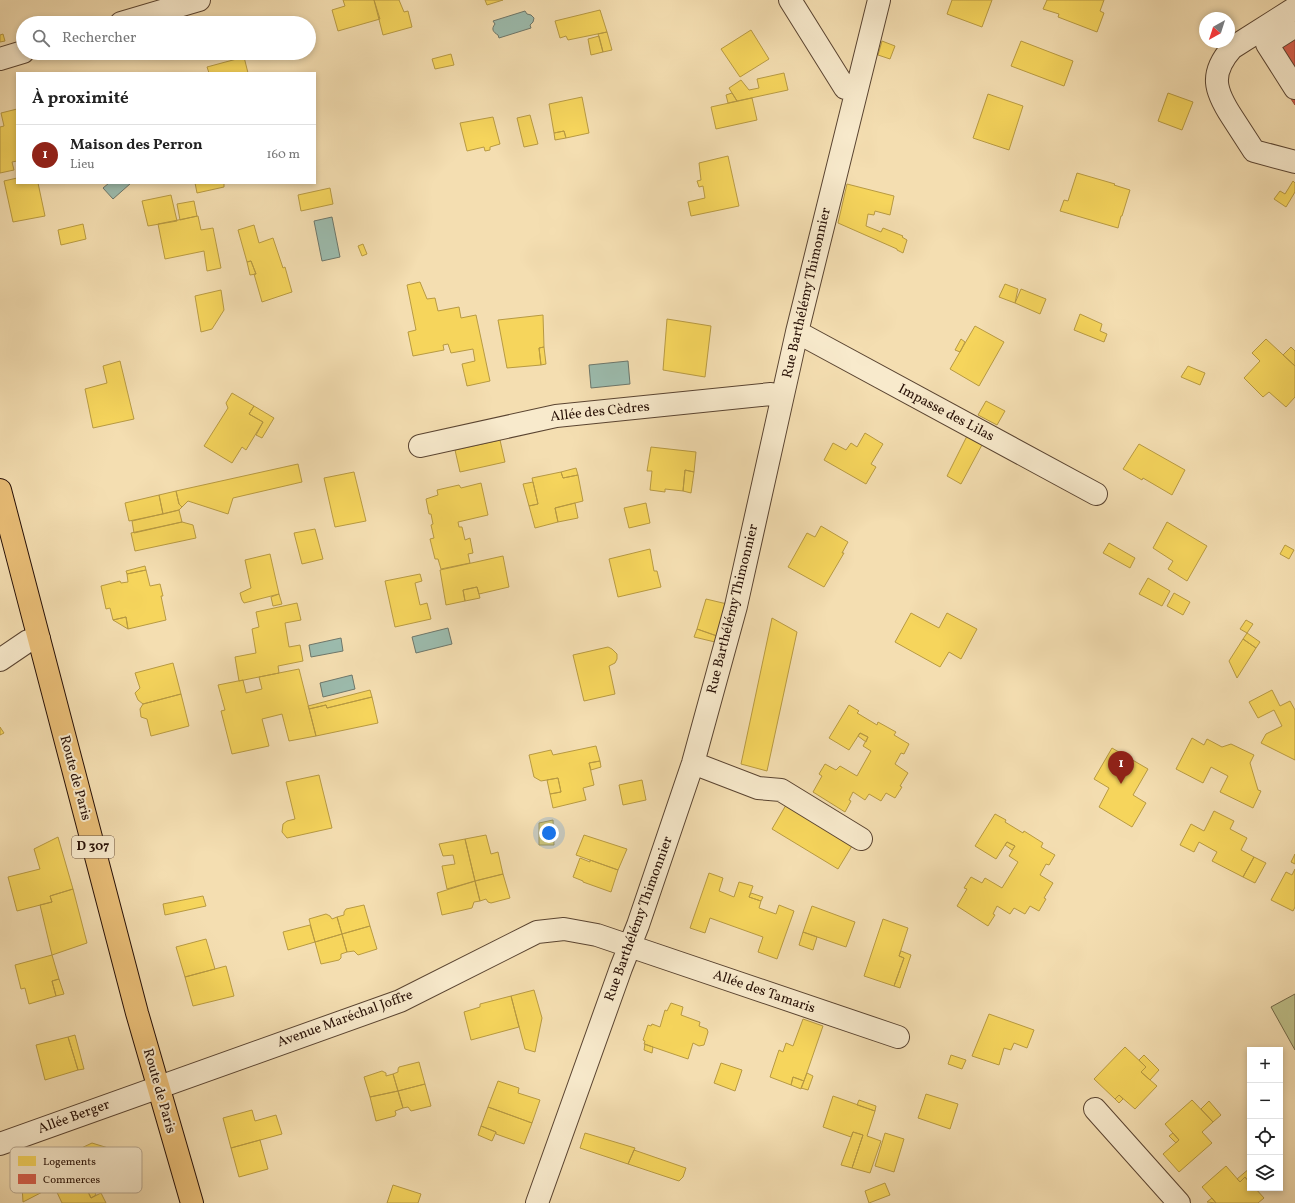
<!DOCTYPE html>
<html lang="fr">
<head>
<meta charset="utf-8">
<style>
	:root { --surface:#fff; --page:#f2f2f2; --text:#222; --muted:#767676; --line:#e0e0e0; --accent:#8f2418 }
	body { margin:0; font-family:Vollkorn,serif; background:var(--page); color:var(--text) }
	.controls { position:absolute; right:12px; bottom:12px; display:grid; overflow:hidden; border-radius:0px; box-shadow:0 2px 6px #0003 }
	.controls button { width:36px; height:36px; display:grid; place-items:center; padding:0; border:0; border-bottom:1px solid var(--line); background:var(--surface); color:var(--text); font:20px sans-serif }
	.compass { position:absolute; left:1199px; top:12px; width:36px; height:36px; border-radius:50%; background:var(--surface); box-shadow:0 2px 6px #0003; rotate:219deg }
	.you { position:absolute; left:549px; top:833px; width:14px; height:14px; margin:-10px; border:3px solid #fff; border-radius:50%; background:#1a73e8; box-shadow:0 0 0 6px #1a73e833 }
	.badge { display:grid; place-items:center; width:26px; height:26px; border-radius:50%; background:var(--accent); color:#fff; font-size:13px; font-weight:700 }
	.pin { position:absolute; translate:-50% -33px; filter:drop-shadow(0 1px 2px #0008) }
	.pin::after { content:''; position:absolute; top:21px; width:14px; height:12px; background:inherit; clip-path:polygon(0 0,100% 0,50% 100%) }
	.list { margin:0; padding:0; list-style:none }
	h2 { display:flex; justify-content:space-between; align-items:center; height:52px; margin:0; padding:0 16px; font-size:17px }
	h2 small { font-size:13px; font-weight:400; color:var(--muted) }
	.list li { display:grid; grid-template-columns:26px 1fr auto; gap:12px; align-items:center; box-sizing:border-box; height:60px; padding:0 16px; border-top:1px solid var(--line) }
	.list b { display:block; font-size:15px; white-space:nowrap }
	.list p { margin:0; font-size:13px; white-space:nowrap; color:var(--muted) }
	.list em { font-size:13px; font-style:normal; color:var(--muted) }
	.icon { flex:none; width:22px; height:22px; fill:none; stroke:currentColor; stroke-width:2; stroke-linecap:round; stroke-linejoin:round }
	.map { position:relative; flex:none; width:1295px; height:1203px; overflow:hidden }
	.search { position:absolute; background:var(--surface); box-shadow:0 2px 6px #0003; left:16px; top:16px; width:300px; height:44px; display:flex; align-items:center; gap:10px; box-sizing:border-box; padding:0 14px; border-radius:22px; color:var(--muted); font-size:15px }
	.panel { position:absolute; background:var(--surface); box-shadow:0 2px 6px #0003; left:16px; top:72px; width:300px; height:112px; border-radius:0px }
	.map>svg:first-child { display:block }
	.green { fill:#bec089; stroke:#726848 }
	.water { fill:#9cbcae; stroke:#6d776b }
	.homes { fill:#f6d55c; stroke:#b89a42 }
	.shops { fill:#d6604d; stroke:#a24838 }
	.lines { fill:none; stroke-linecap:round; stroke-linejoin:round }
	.minor-casing { stroke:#5a4431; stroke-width:24 }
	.major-casing { stroke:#271006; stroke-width:24 }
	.minor { stroke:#f8eacc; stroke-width:22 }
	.major { stroke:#eabf78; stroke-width:22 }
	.labels { text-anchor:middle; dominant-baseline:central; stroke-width:4; stroke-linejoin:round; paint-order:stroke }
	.shield { fill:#f8eacc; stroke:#665141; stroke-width:1 }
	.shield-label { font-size:13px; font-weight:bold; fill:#271006 }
	.street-label { font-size:14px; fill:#271006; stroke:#f8eacc }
	.key { fill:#f8eacc; stroke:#b9a991; stroke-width:1 }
	.key-label { font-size:11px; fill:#271006 }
</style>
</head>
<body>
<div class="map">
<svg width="1295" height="1203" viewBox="0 0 1295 1203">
	<rect width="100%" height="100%" fill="#f4deb1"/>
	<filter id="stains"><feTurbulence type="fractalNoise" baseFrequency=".005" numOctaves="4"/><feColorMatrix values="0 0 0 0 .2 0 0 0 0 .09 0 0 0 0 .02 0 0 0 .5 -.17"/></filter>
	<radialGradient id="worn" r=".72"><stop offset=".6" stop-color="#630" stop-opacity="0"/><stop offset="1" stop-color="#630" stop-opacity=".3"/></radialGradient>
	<!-- green -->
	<path class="green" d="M1295 994V1050L1271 1007Z"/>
	<!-- water -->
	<path class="water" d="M525 11 527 14 531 15 534 18 533 22 530 25 531 28 499 38 498 35C493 32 491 29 495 24L493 21Z
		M109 183H131L113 199 103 188Z
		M332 217 340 257 322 261 314 221Z
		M628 361 630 384 591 388 589 365Z
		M448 628 452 644 416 653 412 637Z
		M341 638 343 651 311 657 309 645Z
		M352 675 355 689 323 697 320 683Z"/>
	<!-- homes -->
	<path class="homes" d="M343 0H374L380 19 338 31 332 10 345 6Z
		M374 0H399L404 12 408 11 412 27 383 35Z
		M485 0H503L487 5Z
		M952 0H992L982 27 947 14Z
		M1047 0H1104L1100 11 1104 13 1097 32 1058 17 1059 14 1043 9Z
		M600 10 607 32 568 40 566 36 560 38 555 21Z
		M751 30 769 59 740 77 721 49Z
		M607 32 612 50 603 52 598 34Z
		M3 34 5 41 0 42V35Z
		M599 36 603 52 591 55 588 39Z
		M882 41 895 46 890 59 878 55Z
		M1021 41 1073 61 1064 86 1011 66Z
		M451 54 454 65 435 69 432 59Z
		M244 57 248 73H209L207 67Z
		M784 73 788 90 737 101 729 88 741 80 749 90 759 88 757 79Z
		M732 93 737 101 728 103 726 95Z
		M1168 93 1193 102 1182 130 1158 121Z
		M988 94 1023 106 1009 150 973 138Z
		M582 97 589 133 566 138 564 131 554 133 549 104Z
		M752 98 757 120 716 129 711 107Z
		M17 109V161L12 162 14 170 0 173V127L4 126 1 113Z
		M530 115 538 144 524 147 517 118Z
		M493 117 500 144 490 147V150L485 151 484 147 467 151 460 123Z
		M564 131 566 138 555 140 554 133Z
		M728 156 739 206 691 216 688 202 705 198 703 186 699 187 697 181 701 180 699 163Z
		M1077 173 1115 184 1114 185 1130 190 1122 216H1121L1118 228 1060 211 1064 200 1068 201Z
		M17 178V183H38L45 216 13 222 4 181Z
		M1293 181 1295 183V192L1286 207 1274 199 1280 191 1285 194Z
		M195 183H224V187L197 193Z
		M847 184 894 196 890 215 875 211 874 215 868 214 866 226 881 232 883 228 903 236 902 237 907 240 903 253 897 250V249L838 223Z
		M330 188 333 204 301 211 298 195Z
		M171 195 177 221 148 226 142 201Z
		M194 201 197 216 180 220 177 204Z
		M198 216 201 230 213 228 221 268 207 271 204 251 165 259 158 224Z
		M83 224 86 239 61 245 58 230Z
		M254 225 259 243 273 238 283 268 285 267 292 292 262 302 254 274H256L251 261 247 262 238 230Z
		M363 244 367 254 362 256 358 246Z
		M251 261 256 274 250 275 247 262Z
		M420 282 427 299 435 298 438 311 459 307 461 318 476 315 490 381 467 386 462 364 475 361 473 349 451 353 448 344 443 345 444 350 413 356 408 332 416 330 407 285Z
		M1005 284 1018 289 1015 303 999 297Z
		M1021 289 1046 299 1040 314 1015 303Z
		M221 290 224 310 212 329 201 332 195 296Z
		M1080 314 1102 324 1100 331 1107 334 1104 342 1074 330Z
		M543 315 544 347 539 348 541 365 507 368 498 320Z
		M667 319 711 326 705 377 663 370Z
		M975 326 1004 342 979 386 950 369Z
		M961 339 965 342 960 352 955 350Z
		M1266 339 1295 366V397L1286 407 1269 392 1263 397 1244 378 1260 361 1252 353Z
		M544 347 546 364 541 365 539 348Z
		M1291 347 1295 351V366L1283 355Z
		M120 361 134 419 93 428 85 389 107 383 103 366Z
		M1188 366 1205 373 1200 385 1181 377Z
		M232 393 254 406 249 414 263 422 246 450 242 447 232 463 204 446 228 408 226 403Z
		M986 401 1005 411 997 425 978 415Z
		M254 406 274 418 262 438 256 435 263 422 249 414Z
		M865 433 883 444 871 464 876 467 866 484 824 460 833 443 846 450 851 443 857 447Z
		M968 434 983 443 961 484 947 476Z
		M500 440 505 462 460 472 455 450Z
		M1139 444 1185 470 1172 495 1143 478 1142 480 1123 469Z
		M651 447 696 452 694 472 685 470 683 491 665 489V492L650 490 652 471H647Z
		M298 464 302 482 233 498 228 514 188 501 182 507 179 504 176 491Z
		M576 468 578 475 563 478 561 472Z
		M685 470 694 472 691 493 683 491Z
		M354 472 366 521 335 527 324 478Z
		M561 472 563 478 578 475 583 501 555 508 558 522 535 528 529 506 538 504 532 478Z
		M533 482 538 504 529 506 523 484Z
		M481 483 488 515 458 522 459 527H462L465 540 470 538 473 553 468 554 470 563 441 569 438 559H435L430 539 434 538 431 525 433 524 431 514H429L426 499 438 495 437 490 459 485 461 488Z
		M176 491 179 504 182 507 179 510 163 514 159 495Z
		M159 495 163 514 129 521 125 503Z
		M575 503 578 518 558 522 555 508Z
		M646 503 650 523 629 528 624 508Z
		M179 510 182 522 134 533 132 521Z
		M182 522 193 525 196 538 135 551 131 533Z
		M1167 522 1207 546 1187 581 1168 569 1173 561 1153 548Z
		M821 526 848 542 842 553H844L824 587 788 567 807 533 815 537Z
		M315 529 323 559 302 564 294 533Z
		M1109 543 1135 558 1130 568 1103 553Z
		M1285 545 1294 550 1289 559 1280 554Z
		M650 549 654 571H657L661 587 618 597 609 559Z
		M270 554 279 594 244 603 242 600 240 593 251 588 245 560Z
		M503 556 509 587 479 594 477 587 463 590 465 601 446 605 440 570Z
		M145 566 146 570 127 574 126 571Z
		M146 570 150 586 160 584 163 596H161L166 620 128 629 126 617 113 620 110 608 106 609 101 586 120 581 121 583 128 582 127 574Z
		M420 574 422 581 415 583 420 605 427 603 431 619 395 627 385 581Z
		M1148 578 1170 591 1162 606 1139 594Z
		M477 587 480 598 465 601 463 590Z
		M1174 593 1190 602 1183 615 1167 606Z
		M279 594 282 604 273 606 271 597Z
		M706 599 727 604 717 636 697 629Z
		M297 603 301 620 285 623 289 647 300 645 303 661 278 666 279 673 239 681 235 657 256 653 252 629 259 627 256 612Z
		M911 613 939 628 947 613 977 629 961 659 949 652 940 667 895 642Z
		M126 617 128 629 113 620Z
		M772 618 797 632 767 771 741 764Z
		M1246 620 1253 624 1247 633 1240 629Z
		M697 629 717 636 715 642 694 637Z
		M1247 633 1260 642 1256 648 1243 639Z
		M1243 639 1256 648 1237 678 1229 661Z
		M608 647 612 649 617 654V659L615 663 609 666 615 694 584 701 573 655Z
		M173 663 181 694 143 704 138 700 135 693 140 688 135 673Z
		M299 669 316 736 289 741 282 714 262 719 269 746 232 754 221 711 225 710 218 685 243 680 246 693 262 689 259 677Z
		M370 690 372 697 327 708 326 705 309 709 308 706Z
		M1272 690 1280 706 1290 701 1295 710V760L1261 743 1266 734 1282 726 1274 710 1258 718 1249 702Z
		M181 694 189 726 151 736 147 719 141 717 140 709 143 704Z
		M372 697 378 723 316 736 309 709 326 705 327 708Z
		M849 705 859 711 857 713 877 725 878 722 896 732 894 735 909 744 904 754 901 753 895 764 908 773 900 786 902 787 895 798 886 793 881 801 869 794 865 800 853 792 849 800 851 801 845 812 813 792 822 776 819 774 825 764 836 770 840 766 857 776 871 751 863 746 868 737 860 733 849 750 829 738Z
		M0 727 4 733 0 735Z
		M860 733 868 737 866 742 858 736Z
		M1192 738 1204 745 1207 739 1222 747 1231 744 1254 755 1250 763 1258 790 1261 791 1253 808 1220 792 1228 776 1211 767 1203 783 1176 769Z
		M596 746 600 761 589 763 594 785 583 788 586 800 553 808 550 794 561 792 558 778 541 781 534 777 529 755 551 750 553 755Z
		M1112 748 1148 769 1133 795 1146 803 1132 827 1099 807 1109 788 1094 779Z
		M600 761 601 767 591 770 589 763Z
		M319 775 332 828 287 838 282 832 283 824 287 821 295 819 286 782Z
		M558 778 561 792 550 794 547 780Z
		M642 780 646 800 623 805 619 785Z
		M786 805 852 846 838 869 772 829Z
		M1214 811 1234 821 1230 829 1247 838 1241 850 1254 857 1243 877 1212 861 1217 852 1199 842 1194 852 1180 845 1191 824 1204 831Z
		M995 814 1006 820 1005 822 1023 833 1024 831 1043 843 1041 847 1055 855 1049 865 1046 864 1040 875 1053 883 1044 898 1046 899 1039 911 1030 906 1025 914 1014 908 1010 914 997 906 993 914 995 915 988 926 957 906 967 889 964 888 971 877 982 883 985 878 1002 888 1018 862 1009 856 1015 846 1007 842 996 859 975 846Z
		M553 820 554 845H539V823Z
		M486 835 491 854 498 852 503 874 475 881 465 839Z
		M584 835 627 849 618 870 576 855Z
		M58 837 73 889 50 896 52 902 17 911 8 877 40 869 34 849Z
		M465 839 475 881 447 889 442 866 455 864 453 855 443 856 439 844Z
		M1007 842 1015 846 1012 850 1005 845Z
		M1295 854V864L1291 862Z
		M1254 857 1266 863 1255 883 1243 877Z
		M580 858 590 862V860L618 870 611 892 583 882V881L573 877Z
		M1295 869V907L1293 911 1271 900 1286 872 1292 875Z
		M709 873 723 878 719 891 734 897 739 882 753 886 749 897 761 901 759 908 776 914 779 905 794 911 777 959 758 952 763 937 710 918 705 933 690 928Z
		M503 874 510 898 491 903 488 902 486 899 480 901 475 881Z
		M475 881 480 901 474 902 472 908 442 915 437 893Z
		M73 889 87 943 52 955 40 905 52 902 50 896Z
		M751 893 763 897 761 901 749 897Z
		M203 896 206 906 165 915 163 904Z
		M364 905 370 926 342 934 337 917 344 915V912L346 909Z
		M812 906 855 922 846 947 803 932Z
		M326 914 330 916 332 919 337 917 342 934 315 942 309 919Z
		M883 919 908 928 899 956 904 958 894 986 864 976Z
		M310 925 315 942 288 950 283 932Z
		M370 926 377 949 358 955 354 951 347 952 342 934Z
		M803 932 817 937 813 950 799 945Z
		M342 934 347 952 341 954V958L339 960 321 964 315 942Z
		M206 939 215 969 185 977 176 947Z
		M901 951 911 955 900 988 894 986 904 958 899 956Z
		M52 955 59 979 52 981 56 996 29 1004 25 988 21 989 15 965Z
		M226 966 234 996 193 1006 185 977Z
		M59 979 64 994 56 996 52 981Z
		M534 990 542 1018 535 1052 525 1049 511 996Z
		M511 996 519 1027 471 1040 464 1012 480 1007V1004Z
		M671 1003 683 1007 681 1015 700 1022 699 1026 707 1029 708 1032 704 1045 699 1046 693 1043 688 1059 644 1044 645 1041 643 1040 648 1025 651 1026 652 1024 660 1027 665 1010 667 1011Z
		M989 1014 1034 1030 1027 1048 1014 1043 1011 1050 1004 1048 999 1065 972 1056Z
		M803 1019 823 1026 804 1081 793 1077 791 1085 770 1077 779 1050 783 1052 786 1043 793 1046Z
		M75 1035 84 1069 78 1070 68 1037Z
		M68 1037 78 1070 45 1080 36 1045Z
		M645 1044 653 1047 652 1053 644 1050Z
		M1125 1047 1146 1067 1141 1072 1157 1086 1135 1109 1119 1095 1115 1099 1094 1079Z
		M951 1055 966 1060 962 1069 948 1064Z
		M1144 1055 1159 1070 1150 1080 1141 1072 1146 1067 1139 1060Z
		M419 1062 425 1084 398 1091 393 1074 398 1072V1069L399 1067Z
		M721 1063 742 1070 735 1091 714 1083Z
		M382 1071 386 1073V1076L393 1074 398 1091 370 1097 364 1077Z
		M807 1073 813 1076 808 1090 801 1088Z
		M793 1077 804 1081 801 1089 791 1085Z
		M498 1081 519 1088 518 1093 540 1100 532 1123 488 1107Z
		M425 1084 431 1106 411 1111 408 1107 403 1108 398 1091Z
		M398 1091 403 1108 395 1111 396 1114 395 1116 376 1121 370 1097Z
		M926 1094 958 1104 950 1129 918 1118Z
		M1119 1095 1123 1099 1119 1103 1115 1099Z
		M833 1096 875 1111 867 1136 881 1141 870 1173 852 1168 863 1135 853 1132 851 1137 823 1127Z
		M859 1100 876 1106 875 1111 857 1105Z
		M1192 1100 1213 1122 1202 1132 1212 1143 1179 1172 1163 1154 1179 1140 1165 1124Z
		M1209 1101 1221 1115 1213 1122 1201 1109Z
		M488 1107 532 1123 524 1144 496 1134V1132L481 1126Z
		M252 1110 255 1121 276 1115 282 1134 231 1148 223 1118Z
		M481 1126 496 1132 492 1141 478 1135Z
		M853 1132 863 1135 852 1168 841 1165Z
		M585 1133 635 1148 628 1164 580 1148Z
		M885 1133 904 1139 894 1172 875 1166Z
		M1173 1133 1179 1140 1176 1143 1169 1136Z
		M260 1140 268 1169 239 1177 231 1148Z
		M92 1143 118 1151 131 1177 113 1185 105 1169 94 1166 85 1171 75 1151Z
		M634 1150 686 1168 683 1177 679 1181 628 1164Z
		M75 1151 85 1171 79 1173 91 1198 101 1193 106 1203H62L54 1186 23 1202 22 1186 18 1179Z
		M1226 1166 1240 1182 1245 1177 1250 1183V1188H1255L1264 1198 1258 1203H1216L1202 1187Z
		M1250 1168V1183L1245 1177 1240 1182 1237 1179Z
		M85 1171 96 1195 91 1198 79 1173Z
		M885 1183 890 1195 869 1203 865 1191Z
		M393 1185 421 1194 418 1203H387Z
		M1212 1198 1216 1203 1207 1202Z"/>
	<!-- shops -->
	<path class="shops" d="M1295 33V105L1262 55Z"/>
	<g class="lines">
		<defs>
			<path id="minor" d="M790 0 845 88 856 91
				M1295 8 1232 48C1209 74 1215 91 1232 117 1239 128 1247 140 1254 151L1295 162
				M121 23 199 0
				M1292 28 1267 44 1295 88
				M0 59 23 52
				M797 332 1096 494
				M420 446 556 416 771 394 782 396
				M0 660 28 641 39 639
				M693 763 758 788 781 790 861 839
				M1095 1109 1179 1203
				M0 1144 400 1001 537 932 564 929 597 935 898 1037
				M537 1203 621 968 638 925 693 763 736 606 797 332 879 0"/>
			<path id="major" d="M0 490 137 1013 192 1203"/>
		</defs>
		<!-- minor casing -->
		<use href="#minor" class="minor-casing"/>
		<!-- major casing -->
		<use href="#major" class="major-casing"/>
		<!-- minor -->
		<use href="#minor" class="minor"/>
		<!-- major -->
		<use href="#major" class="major"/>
	</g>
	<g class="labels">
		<!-- shield labels -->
		<rect class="shield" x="72" y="836" width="42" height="22" rx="3"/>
		<g class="shield-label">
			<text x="93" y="847">D 307</text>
		</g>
		<!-- street labels -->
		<g class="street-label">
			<text transform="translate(807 293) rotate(-77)">Rue Barthélémy Thimonnier</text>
			<text transform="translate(600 412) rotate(-6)">Allée des Cèdres</text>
			<text transform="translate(946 413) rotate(28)">Impasse des Lilas</text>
			<text transform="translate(733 609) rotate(-76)">Rue Barthélémy Thimonnier</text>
			<text transform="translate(75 778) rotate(75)">Route de Paris</text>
			<text transform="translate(639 919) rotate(-70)">Rue Barthélémy Thimonnier</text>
			<text transform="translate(764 992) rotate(19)">Allée des Tamaris</text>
			<text transform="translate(345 1019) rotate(-20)">Avenue Maréchal Joffre</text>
			<text transform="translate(159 1091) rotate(74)">Route de Paris</text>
			<text transform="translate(74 1117) rotate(-20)">Allée Berger</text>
		</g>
	</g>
	<!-- legend -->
	<rect x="10" y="1147" width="132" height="46" rx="6" class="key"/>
	<rect x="18" y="1156" width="18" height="10" fill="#f6d55c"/>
	<rect x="18" y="1174" width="18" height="10" fill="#d6604d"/>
	<g class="key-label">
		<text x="43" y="1165">Logements</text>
		<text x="43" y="1183">Commerces</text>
	</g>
	<rect width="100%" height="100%" filter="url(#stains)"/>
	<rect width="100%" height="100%" fill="url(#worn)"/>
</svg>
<div class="controls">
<button>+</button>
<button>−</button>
<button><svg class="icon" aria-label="locate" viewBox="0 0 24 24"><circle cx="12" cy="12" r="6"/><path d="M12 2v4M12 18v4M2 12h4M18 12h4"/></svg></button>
<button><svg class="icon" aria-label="layers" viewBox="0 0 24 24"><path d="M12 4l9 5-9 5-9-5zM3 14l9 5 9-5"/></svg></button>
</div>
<svg class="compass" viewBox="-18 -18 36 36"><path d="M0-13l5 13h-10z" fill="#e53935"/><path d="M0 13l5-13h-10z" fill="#767676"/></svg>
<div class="you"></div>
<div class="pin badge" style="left:1121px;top:784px">1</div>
<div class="search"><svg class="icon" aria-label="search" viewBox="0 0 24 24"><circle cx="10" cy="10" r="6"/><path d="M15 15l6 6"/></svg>Rechercher</div>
<section class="panel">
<h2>À proximité<small></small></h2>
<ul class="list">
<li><span class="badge">1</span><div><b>Maison des Perron</b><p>Lieu</p></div><em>160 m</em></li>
</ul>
</section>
</div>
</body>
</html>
